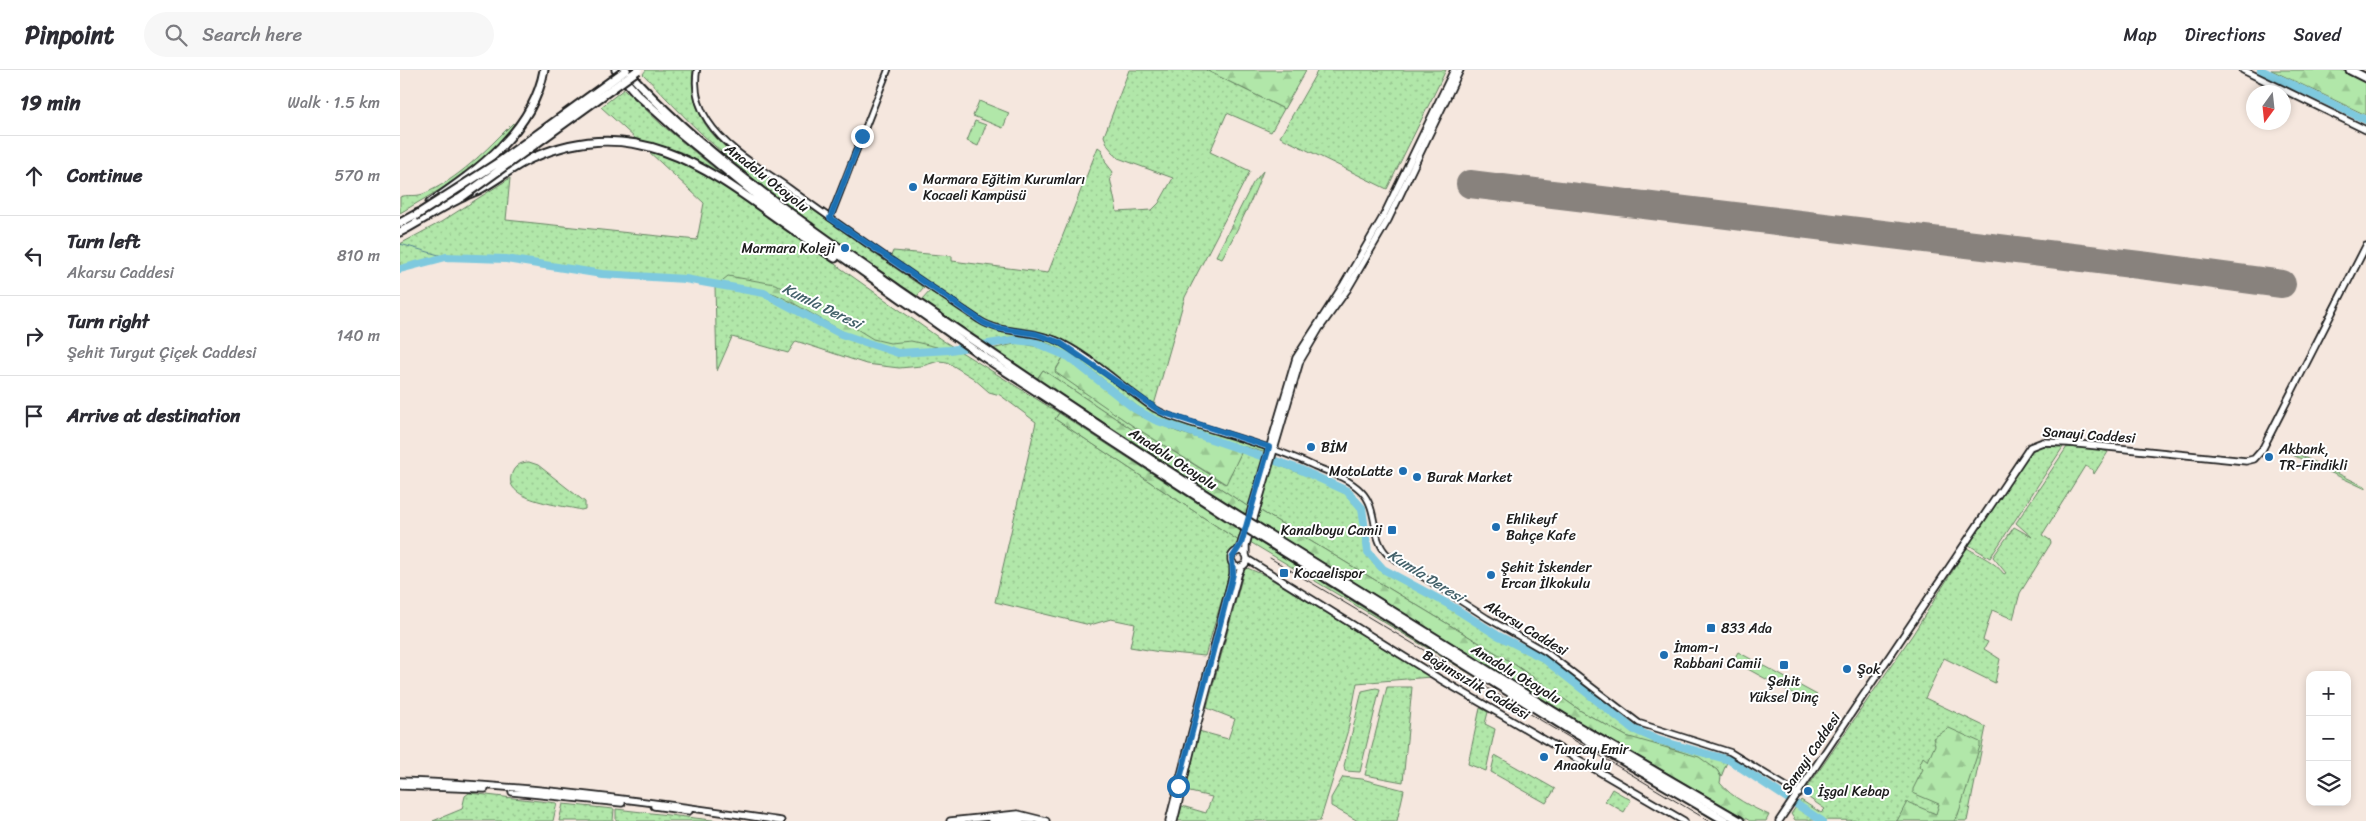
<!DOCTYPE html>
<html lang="en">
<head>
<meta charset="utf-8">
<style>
	:root { --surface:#fff; --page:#f7f7f7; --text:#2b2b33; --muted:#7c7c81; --line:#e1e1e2 }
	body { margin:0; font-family:Sriracha,sans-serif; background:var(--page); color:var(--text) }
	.controls { position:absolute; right:15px; bottom:15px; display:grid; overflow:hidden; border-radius:10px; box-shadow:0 2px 8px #0003 }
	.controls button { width:45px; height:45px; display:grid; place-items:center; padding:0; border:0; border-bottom:1px solid var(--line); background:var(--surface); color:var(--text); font:25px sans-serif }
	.compass { position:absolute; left:1846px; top:15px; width:45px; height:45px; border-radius:50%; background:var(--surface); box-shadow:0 2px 8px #0003; rotate:195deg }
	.stop { position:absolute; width:15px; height:15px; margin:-11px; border:4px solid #1f6fb2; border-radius:50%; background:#fff }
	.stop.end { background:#1f6fb2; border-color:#fff; box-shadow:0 1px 5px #0008 }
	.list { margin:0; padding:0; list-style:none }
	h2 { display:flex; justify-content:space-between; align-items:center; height:65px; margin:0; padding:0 20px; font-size:21px }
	h2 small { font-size:16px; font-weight:400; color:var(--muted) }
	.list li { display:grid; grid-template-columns:32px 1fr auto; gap:15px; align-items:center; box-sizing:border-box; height:80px; padding:0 20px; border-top:1px solid var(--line) }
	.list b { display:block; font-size:19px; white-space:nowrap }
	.list p { margin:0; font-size:16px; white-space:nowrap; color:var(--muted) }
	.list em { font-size:16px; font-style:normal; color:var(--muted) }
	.icon { flex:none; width:28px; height:28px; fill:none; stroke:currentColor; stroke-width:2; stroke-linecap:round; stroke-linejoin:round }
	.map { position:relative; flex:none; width:1966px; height:751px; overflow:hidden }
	header { display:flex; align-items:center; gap:30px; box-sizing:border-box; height:70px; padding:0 25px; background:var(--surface); border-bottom:1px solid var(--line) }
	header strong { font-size:24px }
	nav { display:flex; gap:28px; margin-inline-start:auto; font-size:18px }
	.search { width:350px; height:45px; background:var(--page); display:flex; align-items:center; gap:12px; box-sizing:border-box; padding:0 18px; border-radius:28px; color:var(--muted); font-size:19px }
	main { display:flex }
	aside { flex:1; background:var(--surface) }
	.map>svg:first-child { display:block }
	.grass { fill:url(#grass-dots); stroke:#668262 }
	.forest { fill:url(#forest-firs); stroke:#668262 }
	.park { fill:#b1e7a9; stroke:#668262 }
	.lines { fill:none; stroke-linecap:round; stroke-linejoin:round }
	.stream { stroke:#578490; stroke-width:1 }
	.river { stroke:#7ec9de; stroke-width:8 }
	.runway { stroke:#88827d; stroke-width:28 }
	.minor-casing { stroke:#1c1c1c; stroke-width:8 }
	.major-casing { stroke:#1c1c1c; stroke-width:9 }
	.highway-casing { stroke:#1c1c1c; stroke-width:11 }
	.minor { stroke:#fff; stroke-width:4.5 }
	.major { stroke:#fff; stroke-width:5.5 }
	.highway { stroke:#fff; stroke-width:7 }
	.tram { stroke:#1c1c1c; stroke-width:1 }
	.highway-bridge-casing { stroke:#1c1c1c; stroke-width:11; stroke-linecap:butt }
	.highway-bridge { stroke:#fff; stroke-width:7 }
	.route { stroke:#1f6fb2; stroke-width:6 }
	.poi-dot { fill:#1f6fb2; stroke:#fff; stroke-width:2 }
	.labels { text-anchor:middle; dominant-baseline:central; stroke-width:4; stroke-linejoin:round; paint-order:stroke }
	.street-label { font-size:14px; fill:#1c1c1c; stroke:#fff }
	.poi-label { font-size:14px; fill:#1c1c1c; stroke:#fff; text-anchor:start }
	.water-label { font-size:15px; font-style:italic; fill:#43616a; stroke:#fff }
</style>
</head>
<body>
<header>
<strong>Pinpoint</strong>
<div class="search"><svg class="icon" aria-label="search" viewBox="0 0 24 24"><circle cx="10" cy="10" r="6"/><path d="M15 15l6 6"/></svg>Search here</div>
<nav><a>Map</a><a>Directions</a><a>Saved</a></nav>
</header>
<main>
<aside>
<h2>19 min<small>Walk · 1.5 km</small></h2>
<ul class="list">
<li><svg class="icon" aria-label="ahead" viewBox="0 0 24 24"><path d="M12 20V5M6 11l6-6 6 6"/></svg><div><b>Continue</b></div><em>570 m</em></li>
<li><svg class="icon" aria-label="left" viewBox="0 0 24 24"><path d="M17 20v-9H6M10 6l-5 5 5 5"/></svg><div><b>Turn left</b><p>Akarsu Caddesi</p></div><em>810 m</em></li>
<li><svg class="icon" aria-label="right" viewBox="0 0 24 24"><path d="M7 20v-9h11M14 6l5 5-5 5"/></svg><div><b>Turn right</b><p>Şehit Turgut Çiçek Caddesi</p></div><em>140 m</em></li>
<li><svg class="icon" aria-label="arrive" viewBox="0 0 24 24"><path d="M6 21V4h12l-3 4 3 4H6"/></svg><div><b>Arrive at destination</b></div></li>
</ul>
</aside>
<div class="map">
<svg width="1966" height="751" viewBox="0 0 1966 751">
	<defs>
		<pattern id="grass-dots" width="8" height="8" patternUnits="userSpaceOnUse" patternTransform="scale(1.25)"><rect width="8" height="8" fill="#b1e7a9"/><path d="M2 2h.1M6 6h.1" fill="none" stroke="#98c691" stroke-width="1.8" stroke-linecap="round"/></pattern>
		<pattern id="forest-firs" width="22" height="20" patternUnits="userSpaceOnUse" patternTransform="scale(1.25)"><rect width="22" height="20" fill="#b1e7a9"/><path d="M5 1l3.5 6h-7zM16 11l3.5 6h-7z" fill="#98c691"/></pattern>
	</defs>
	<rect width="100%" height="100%" fill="#f5e7de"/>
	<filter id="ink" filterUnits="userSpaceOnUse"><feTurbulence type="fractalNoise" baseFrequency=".02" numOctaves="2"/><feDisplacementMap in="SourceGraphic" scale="10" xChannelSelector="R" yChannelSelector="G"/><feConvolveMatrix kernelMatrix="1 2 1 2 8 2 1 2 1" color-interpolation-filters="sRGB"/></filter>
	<g filter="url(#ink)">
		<!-- grass -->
		<path class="grass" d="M246 0H293C290 20 295 37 305 54 323 82 366 107 393 126 437 157 480 188 524 218L517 226C451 181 384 136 324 84 295 59 269 31 243 4Z
			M729 0H806L884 39 871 62 827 43 810 82 850 101 785 227 754 335 677 278 660 268 635 260 592 254 490 188 493 181 552 186V191L648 203 698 77 702 80 706 93 713 102 710 108 717 142 752 140 759 133 773 108 718 88 708 76 704 66Z
			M918 0H1046L987 119 880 67Z
			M224 19 262 55 349 127 281 82 236 69 201 37Z
			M113 53 114 56 82 91 41 119 0 143V127C7 124 15 127 23 124 58 110 87 79 113 53Z
			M247 80 277 89 312 107 542 270 659 343 655 349 839 471 836 480 831 487V499L805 586 760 582 730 577 735 554 711 549 690 555 595 532 636 352 600 325 589 322 573 308 547 292 539 291 522 296 499 298 466 294 396 271 388 283 332 267 317 301 315 216 285 209 202 204 106 189 46 187 0 199V174L41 152 110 108 106 150 297 170 304 133Z
			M530 221 586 257 638 267 658 274 761 342 867 376 866 383C830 371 790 366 756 348 711 324 678 275 624 267 609 265 597 271 583 272L522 230Z
			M619 273 648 279 664 286 655 301 733 356 825 414 842 381 863 390 850 438 643 300 637 309 591 279Z
			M1641 376 1663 377 1590 488 1569 475 1630 382Z
			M1667 377 1698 379 1708 382 1694 404 1693 400 1685 396 1642 465 1650 470 1651 473 1620 523 1613 549 1592 540 1583 570 1588 572 1584 579 1600 589 1595 613 1544 588 1525 628 1586 657 1567 751 1395 750 1391 744 1401 730 1421 743 1425 739 1403 724 1513 564 1567 478C1582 487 1594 491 1604 504L1606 503 1593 487 1614 457 1632 467 1616 453Z
			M1885 378 1966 417V419L1884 381Z
			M129 392 138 395 185 432V439L181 440C164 435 97 431 113 401 116 395 122 392 129 392Z
			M872 393 925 412 946 423 959 438 967 483 973 491 991 507 1029 526 1093 565 1144 591 1241 666 1263 675 1327 692 1321 707 1317 700 1277 680 1246 674 1226 666 1181 641 1111 592 859 440Z
			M845 497 866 506 1031 607 957 613 948 660 920 751H778L782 736 806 743 812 727 781 720 795 660 828 669 835 649 807 638Z
			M987 617H1012L1003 712 965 705Z
			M976 618 980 619 960 702 945 701 944 696 962 621Z
			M1080 638 1088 642 1085 654 1095 659 1086 701 1068 694Z
			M1095 685 1155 719 1146 733 1091 702Z
			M943 707 962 709 1004 720 997 751H958L931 736V728Z
			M1212 719 1231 730 1224 742 1205 731Z
			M69 723 157 733 153 751H33L62 739 65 726Z
			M163 734 214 739 213 751H159Z
			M216 739 321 751H216Z"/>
		<!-- forest -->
		<path class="forest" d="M806 0H906L884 39Z
			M1871 0H1941L1966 12V45Z
			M863 101C851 133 838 159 822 188L816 186 853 113Z
			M328 206 375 214 429 242 473 269 490 273 511 271 537 277C484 300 419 243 375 224 357 217 337 216 318 214Z
			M664 286 740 346 778 362 842 381 826 414 733 356 655 302Z
			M643 300 850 438 847 446 637 309Z
			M659 343 842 462 839 471 655 349Z
			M859 440 1111 592 1181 641 1226 666 1299 687 1317 700 1321 707 1320 713C1332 728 1352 737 1369 745L1366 751H1350L1179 652 856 451Z
			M851 467 989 554 1316 751 850 472Z
			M1549 658 1580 672V676L1558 745 1554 751H1497L1507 732 1536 744 1539 734 1513 723V719L1523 699 1519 696 1523 687 1528 691 1535 675 1533 668Z"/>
		<!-- park -->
		<path class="park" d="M579 31 609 43 603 58 573 46Z
			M575 51 586 55 578 76 567 71Z
			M1338 582 1417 625 1412 634 1333 591Z"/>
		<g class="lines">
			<!-- stream -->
			<path class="stream" d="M0 174 46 187"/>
			<!-- river -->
			<path class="river" d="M1861 0 1966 50
				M0 199 46 187 106 189 202 204 285 209 364 223 441 264 498 283 550 280 614 270 634 272 669 287 735 339 755 350 899 399 947 421 962 438 968 482 983 499 1048 534 1097 565 1143 588 1233 659 1258 670 1329 690 1422 751"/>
			<!-- runway -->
			<path class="runway" d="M1070 114 1748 196 1882 214"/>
			<defs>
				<path id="minor" d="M297 0C294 18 298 36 308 51 326 79 362 99 389 118 451 164 515 207 579 250 601 264 631 260 656 270 691 286 721 316 753 338L769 346C818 363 867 374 914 396 931 403 948 408 961 421 979 439 970 467 987 484L1087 548 1146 582 1239 653 1330 682 1399 724
					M430 148 488 0"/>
				<path id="major" d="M1843 0 1966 60
					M831 489a8 8 0 1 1 16 0a8 8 0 1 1-16 0Z
					M837 482 841 474 896 288 944 214 983 147 1054 0
					M846 485V475L900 291 919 259 947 220 988 150 1060 0
					M847 489 1040 609 1284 751
					M0 711C127 715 255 732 381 751
					M0 716 85 719
					M112 722 222 733
					M254 736 289 741
					M550 751 618 744 646 751
					M592 751 614 749 632 750
					M769 751 833 504V493
					M774 751 797 656 838 505 842 496
					M1379 751 1630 377 1643 372 1668 373 1846 391 1854 389 1862 380 1966 176"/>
				<path id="highway" d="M216 0 237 24 278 61 365 132 581 285 841 455
					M1950 0 1966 8
					M228 2C306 88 405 154 499 220 613 298 727 376 844 449
					M30 133C78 100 133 61 144 0
					M0 153 18 143
					M0 162C21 151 41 137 63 127 68 124 75 122 80 119 98 110 113 96 132 88 257 32 337 127 435 188
					M857 457 1175 655 1340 751
					M854 463 1170 660 1326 751"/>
			</defs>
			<!-- minor casing -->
			<use href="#minor" class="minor-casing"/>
			<!-- major casing -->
			<use href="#major" class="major-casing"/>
			<!-- highway casing -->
			<use href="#highway" class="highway-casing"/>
			<!-- minor -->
			<use href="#minor" class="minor"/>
			<!-- major -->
			<use href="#major" class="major"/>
			<!-- highway -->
			<use href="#highway" class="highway"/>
			<!-- tram -->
			<path class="tram" d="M870 488 1309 751"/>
			<defs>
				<path id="highway-bridge" d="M62 127 238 0
					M15 146 99 92 226 0
					M844 449 857 457
					M841 455 854 463"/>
			</defs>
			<!-- highway-bridge casing -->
			<use href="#highway-bridge" class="highway-bridge-casing"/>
			<!-- highway-bridge -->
			<use href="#highway-bridge" class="highway-bridge"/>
		</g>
	</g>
	<g class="lines" filter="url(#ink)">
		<!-- route -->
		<path class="route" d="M462 66 430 148 584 253 596 258 636 264 659 272 761 342 869 377 841 474 832 488 833 504 778 716"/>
	</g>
	<!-- markers -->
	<g class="poi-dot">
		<circle cx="513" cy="117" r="5"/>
		<circle cx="445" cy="178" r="5"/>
		<circle cx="911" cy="377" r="5"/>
		<circle cx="1869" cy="387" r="5"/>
		<circle cx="1003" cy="401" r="5"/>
		<circle cx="1017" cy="407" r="5"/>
		<circle cx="1096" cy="457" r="5"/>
		<rect x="987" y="455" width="10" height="10" rx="2.5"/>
		<rect x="879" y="498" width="10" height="10" rx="2.5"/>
		<circle cx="1091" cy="505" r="5"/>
		<rect x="1306" y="553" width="10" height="10" rx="2.5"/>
		<circle cx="1264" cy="585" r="5"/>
		<rect x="1379" y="590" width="10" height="10" rx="2.5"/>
		<circle cx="1447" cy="599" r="5"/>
		<circle cx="1144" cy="687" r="5"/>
		<circle cx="1408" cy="721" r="5"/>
	</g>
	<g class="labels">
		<!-- street labels -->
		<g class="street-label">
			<text transform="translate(367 108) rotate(38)">Anadolu Otoyolu</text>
			<text transform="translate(1689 365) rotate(4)">Sanayi Caddesi</text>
			<text transform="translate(773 389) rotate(33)">Anadolu Otoyolu</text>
			<text transform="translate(1126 558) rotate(31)">Akarsu Caddesi</text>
			<text transform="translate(1116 604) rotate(31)">Anadolu Otoyolu</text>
			<text transform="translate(1076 615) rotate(31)">Bağımsızlık Caddesi</text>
			<text transform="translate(1411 683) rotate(-56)">Sanayi Caddesi</text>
		</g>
		<!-- poi labels -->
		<g class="poi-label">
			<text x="523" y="109">Marmara Eğitim Kurumları<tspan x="523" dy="16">Kocaeli Kampüsü</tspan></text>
			<text x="435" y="178" text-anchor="end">Marmara Koleji</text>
			<text x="921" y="377">BİM</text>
			<text x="1879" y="379">Akbank,<tspan x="1879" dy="16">TR-Findikli</tspan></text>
			<text x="993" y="401" text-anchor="end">MotoLatte</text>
			<text x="1027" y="407">Burak Market</text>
			<text x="1106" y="449">Ehlikeyf<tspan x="1106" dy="16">Bahçe Kafe</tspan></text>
			<text x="982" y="460" text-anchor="end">Kanalboyu Camii</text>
			<text x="1101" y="497">Şehit İskender<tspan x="1101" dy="16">Ercan İlkokulu</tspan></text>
			<text x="894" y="503">Kocaelispor</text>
			<text x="1321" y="558">833 Ada</text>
			<text x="1274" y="577">İmam-ı<tspan x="1274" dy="16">Rabbani Camii</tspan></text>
			<text x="1457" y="599">Şok</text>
			<text x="1384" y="611" text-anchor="middle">Şehit<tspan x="1384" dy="16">Yüksel Dinç</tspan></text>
			<text x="1154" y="679">Tuncay Emir<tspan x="1154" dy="16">Anaokulu</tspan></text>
			<text x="1418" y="721">İşgal Kebap</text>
		</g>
		<!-- water labels -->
		<g class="water-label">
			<text transform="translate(422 236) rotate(26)">Kumla Deresi</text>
			<text transform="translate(1026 506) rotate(32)">Kumla Deresi</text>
		</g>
	</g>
</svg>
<div class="controls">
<button>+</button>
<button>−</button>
<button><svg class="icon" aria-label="layers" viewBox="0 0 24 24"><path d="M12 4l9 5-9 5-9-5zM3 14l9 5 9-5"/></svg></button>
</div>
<svg class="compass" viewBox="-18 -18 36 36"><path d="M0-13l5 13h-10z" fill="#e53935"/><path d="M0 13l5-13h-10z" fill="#7c7c81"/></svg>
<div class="stop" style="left:778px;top:716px"></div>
<div class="stop end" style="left:462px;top:66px"></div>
</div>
</main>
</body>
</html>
